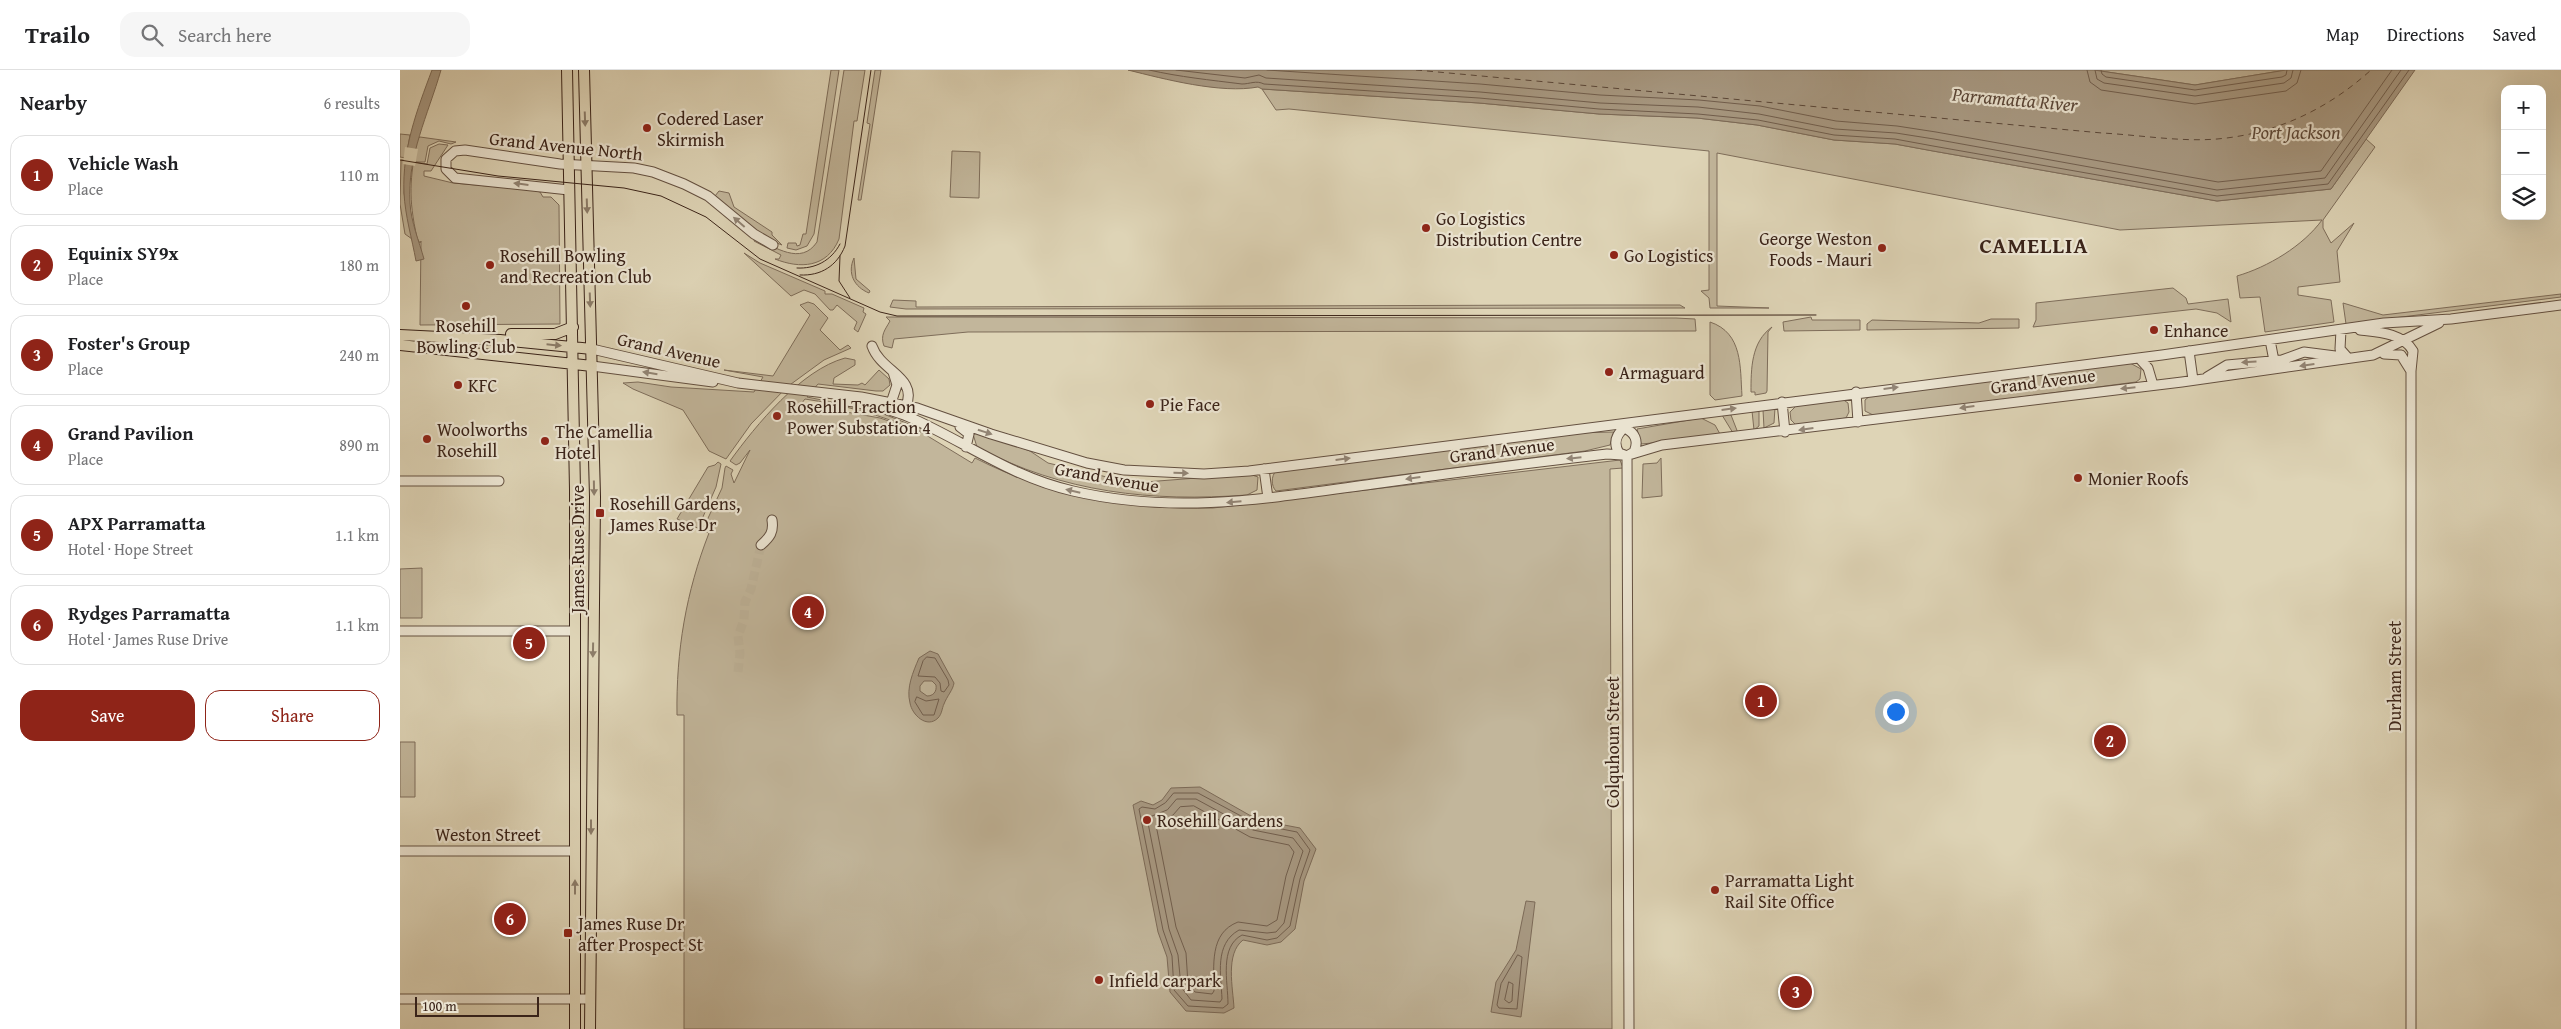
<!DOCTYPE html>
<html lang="en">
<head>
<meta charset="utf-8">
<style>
	:root { --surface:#fff; --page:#f6f6f6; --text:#202124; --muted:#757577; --line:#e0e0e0; --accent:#8f2418 }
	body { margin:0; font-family:"Gentium Book Plus",serif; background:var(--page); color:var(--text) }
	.controls { position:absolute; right:15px; top:15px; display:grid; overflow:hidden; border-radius:10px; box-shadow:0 5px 20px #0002 }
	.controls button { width:45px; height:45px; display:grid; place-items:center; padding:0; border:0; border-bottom:1px solid var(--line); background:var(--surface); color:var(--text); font:25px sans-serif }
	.scale { position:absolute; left:15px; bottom:12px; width:124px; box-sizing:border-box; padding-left:5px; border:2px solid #3b2419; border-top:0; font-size:14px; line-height:18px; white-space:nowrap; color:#3b2419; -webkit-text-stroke:4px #eae3d0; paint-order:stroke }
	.you { position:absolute; left:1495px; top:641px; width:18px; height:18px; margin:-12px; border:4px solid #fff; border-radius:50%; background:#1a73e8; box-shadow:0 0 0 8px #1a73e833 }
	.badge { display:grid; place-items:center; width:32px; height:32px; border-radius:50%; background:var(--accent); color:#fff; font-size:16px; font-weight:700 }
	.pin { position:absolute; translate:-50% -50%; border:2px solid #fff; box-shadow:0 1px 5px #0006 }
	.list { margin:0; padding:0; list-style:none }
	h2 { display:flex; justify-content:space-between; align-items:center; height:65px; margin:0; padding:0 20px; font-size:21px }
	h2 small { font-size:16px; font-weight:400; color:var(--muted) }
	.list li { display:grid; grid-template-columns:32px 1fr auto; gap:15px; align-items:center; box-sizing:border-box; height:80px; margin:0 10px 10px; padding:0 10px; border:1px solid var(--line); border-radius:15px }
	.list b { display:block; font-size:19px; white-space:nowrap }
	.list p { margin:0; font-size:16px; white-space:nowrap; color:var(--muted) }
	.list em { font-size:16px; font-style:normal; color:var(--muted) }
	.actions { display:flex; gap:10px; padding:15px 20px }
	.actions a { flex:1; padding:11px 0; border:1px solid var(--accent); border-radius:15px; text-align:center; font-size:18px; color:var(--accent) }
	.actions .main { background:var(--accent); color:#fff }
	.icon { flex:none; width:28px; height:28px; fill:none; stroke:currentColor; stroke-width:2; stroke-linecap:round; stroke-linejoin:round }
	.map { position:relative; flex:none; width:2161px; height:959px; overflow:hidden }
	header { display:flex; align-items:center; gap:30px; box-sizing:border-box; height:70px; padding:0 25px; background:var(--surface); border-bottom:1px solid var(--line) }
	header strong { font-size:24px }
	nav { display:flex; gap:28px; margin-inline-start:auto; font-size:18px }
	.search { width:350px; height:45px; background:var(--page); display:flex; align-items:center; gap:12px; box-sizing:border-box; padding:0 18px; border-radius:15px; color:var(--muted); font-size:19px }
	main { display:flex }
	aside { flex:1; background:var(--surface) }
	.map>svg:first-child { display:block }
	.green { fill:#c2b69b; stroke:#7e6d5a }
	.water { fill:#a79881; stroke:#7c6a57; fill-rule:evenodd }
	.pier { fill:#ded4b6 }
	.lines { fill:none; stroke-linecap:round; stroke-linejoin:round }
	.shore { stroke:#715e4d; stroke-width:1 }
	.ferry { stroke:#5b4738; stroke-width:1; stroke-dasharray:6 5; stroke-linecap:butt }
	.minor-tunnel { stroke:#bdb197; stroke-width:9; stroke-dasharray:9 4.5; stroke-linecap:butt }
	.minor-casing { stroke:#645040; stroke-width:11 }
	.major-casing { stroke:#3b2419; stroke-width:12 }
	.minor { stroke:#eae3d0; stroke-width:9 }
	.major { stroke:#ded4b6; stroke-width:10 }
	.tram { stroke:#3b2419; stroke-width:1 }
	.oneway { fill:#8c7c68 }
	.oneway2 { fill:#928474 }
	.poi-dot { fill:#8f2418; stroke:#eae3d0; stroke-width:2 }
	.labels { text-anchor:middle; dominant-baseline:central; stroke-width:4.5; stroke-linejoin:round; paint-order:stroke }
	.poi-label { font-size:18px; fill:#3b2419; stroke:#eae3d0; text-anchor:start }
	.street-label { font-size:18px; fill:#3b2419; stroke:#eae3d0 }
	.water-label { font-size:19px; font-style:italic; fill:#5b4738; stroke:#eae3d0 }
	.district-label { font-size:22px; font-weight:bold; letter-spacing:1px; fill:#3b2419; stroke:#eae3d0 }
</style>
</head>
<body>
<header>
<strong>Trailo</strong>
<div class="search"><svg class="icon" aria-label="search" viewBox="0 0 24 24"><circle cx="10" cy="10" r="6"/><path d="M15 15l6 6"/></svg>Search here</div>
<nav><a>Map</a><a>Directions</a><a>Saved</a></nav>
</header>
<main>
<aside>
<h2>Nearby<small>6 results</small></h2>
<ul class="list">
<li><span class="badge">1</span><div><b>Vehicle Wash</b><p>Place</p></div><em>110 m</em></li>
<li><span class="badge">2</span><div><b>Equinix SY9x</b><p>Place</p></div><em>180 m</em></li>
<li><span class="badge">3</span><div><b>Foster's Group</b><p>Place</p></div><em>240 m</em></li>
<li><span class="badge">4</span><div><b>Grand Pavilion</b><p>Place</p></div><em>890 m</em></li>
<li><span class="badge">5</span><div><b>APX Parramatta</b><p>Hotel · Hope Street</p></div><em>1.1 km</em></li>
<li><span class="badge">6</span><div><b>Rydges Parramatta</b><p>Hotel · James Ruse Drive</p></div><em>1.1 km</em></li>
</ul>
<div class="actions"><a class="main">Save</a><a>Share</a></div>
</aside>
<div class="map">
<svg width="2161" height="959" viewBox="0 0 2161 959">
	<rect width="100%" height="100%" fill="#ded4b6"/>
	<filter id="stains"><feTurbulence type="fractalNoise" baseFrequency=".004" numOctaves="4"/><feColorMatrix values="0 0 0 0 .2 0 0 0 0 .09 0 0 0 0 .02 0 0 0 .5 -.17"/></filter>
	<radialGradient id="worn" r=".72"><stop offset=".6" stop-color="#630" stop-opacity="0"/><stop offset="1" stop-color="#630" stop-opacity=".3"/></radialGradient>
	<!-- green -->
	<path class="green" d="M431 0H439L414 164 407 176 396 180 387 178 388 173H396L397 176 400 175 403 164H406Z
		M444 0H465L457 51H454L439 169C427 198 400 199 375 189H379L381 185 354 171 355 168C375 177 401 196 417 172Z
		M475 0H481L461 130H458L470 54 467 53Z
		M1694 0H1886L1795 15Z
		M862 19 1079 33 1199 44 1297 48 1357 55 1434 70 1495 74 1533 81 1817 131 1931 119 1966 69 1975 77 1923 150V158L1931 173 1954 153 1937 181 1940 212 1898 217V225L1931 230 1934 252 1865 262 1860 227 1840 228 1837 206C1868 197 1903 176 1922 150L1720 160 1317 83V236L1369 238H1310L1309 228 1301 221 1309 220V81L889 39 876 40Z
		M0 64 10 65 6 88 0 87Z
		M20 67 56 72 51 74 39 71 28 76 25 92H15L27 94 30 78 39 74 48 75 31 101H24V106L53 113 133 120 140 122 143 127H151L159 135 160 254 20 255 21 171 20 173 17 168C8 126 10 111 17 69Z
		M552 81 580 82 579 128 550 127Z
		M1 90H6L4 123 12 169 5 164 0 134Z
		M319 121 329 123 334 137 372 162V165L382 175 369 170 325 137 315 126Z
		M344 183 360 193 425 221V224H432L464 238 463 242 466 244 458 262 454 259 457 252 437 235 433 240H430L415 224 404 220 391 226Z
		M454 188 456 209 470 221 469 223C454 217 447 203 454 188Z
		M1773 218 1786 228 1788 234 1828 229 1831 252 1817 243 1796 239 1633 257 1636 250V233Z
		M2161 224V227L1946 254 1943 233 1983 245Z
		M493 230 516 231V237L1185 235H1280L1285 238 506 239 490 237Z
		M408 232 414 234 428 248 420 260 440 280 448 275 451 278 424 290 387 317 351 354 326 389 309 381 283 340 233 319 223 313 238 312 271 317 354 322 363 307 324 300 373 306 410 245 400 235Z
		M486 247 1276 248 1295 249 1296 261 568 262 494 269 492 278 484 276C480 265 485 260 490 251Z
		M1411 247 1412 250H1460V260L1384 261 1383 252Z
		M1591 249H1619V258L1467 260V254L1472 250 1579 253Z
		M1310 252C1343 263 1340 297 1342 326L1315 330 1310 325Z
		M1372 257 1368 262 1367 321 1366 323 1355 325V322H1351C1351 299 1351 272 1372 257Z
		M445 288 455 290V295L434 308 433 314 458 315 462 313 465 315 479 300 489 309 490 315 483 321H476L418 314 407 327 476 341 524 360 520 361C482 346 445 335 405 329L401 334 480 348 521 362 572 393 575 388C649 426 730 440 813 438L1220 390 1223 398 1210 399 1212 959H284V645H277C276 581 286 522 309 463L277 449 308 397 315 395 318 392 321 394 316 417 299 456 303 459 322 418 325 398 326 396 333 400 331 404 334 413 350 380 340 393 336 395 330 391C356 355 401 300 445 288Z
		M1730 293 1741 299 1740 309 1736 312 1475 346 1465 341V330L1470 326Z
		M1442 329 1448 333 1449 342 1446 348 1396 355 1391 350 1390 342 1397 335Z
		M1375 338 1374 353 1364 358 1363 340Z
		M1352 341H1359V356L1354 360Z
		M1328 344 1331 345 1338 363H1333L1322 345Z
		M1301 348 1315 355 1320 364 1296 369 1241 374 1237 359Z
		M574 360 630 381 648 393 711 408 745 412 849 404 858 407 857 420 847 425C752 432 663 423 577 377L572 361Z
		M1214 362 1210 375 1185 381 876 421C871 416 871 406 876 401L1171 363Z
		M1261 388 1262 426 1242 428 1243 394 1257 393Z
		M22 498V548H0V499Z
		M0 672H15V727H0Z"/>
	<!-- water -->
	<path class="water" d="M32 0H41C28 45 7 86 10 133 11 152 19 171 24 189L16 191C12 169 5 145 4 123 2 79 17 40 32 0Z
		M728 0H1694L1795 15 1886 0H2015L1931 119 1817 131 1533 81 1495 74 1434 70 1357 55 1297 48 1199 44 1079 33 862 19 858 17C821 24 764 9 728 0Z
		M530 581 538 584 554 613C553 620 547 626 544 634 542 638 542 644 538 648 527 659 512 645 510 633 506 618 513 602 519 588ZM524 611H532L536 615C537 622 533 626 527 626L520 621V616Z
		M800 717 858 750 900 758 916 779 904 811 895 859 881 872 867 875 843 870C825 884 833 918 834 938L824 943 786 941 770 922 767 887 758 862 733 735 741 731 753 735 762 730 771 718Z
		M1126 831 1135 832 1121 947 1091 942 1096 912 1116 880Z"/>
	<!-- pier -->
	<path class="pier" d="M5 77 18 79 15 96 3 94Z"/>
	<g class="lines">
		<!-- shore -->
		<path class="shore" d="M749 0C780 7 810 10 842 14 850 14 856 10 864 14L1079 28 1199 39 1298 44 1358 50 1434 65 1495 69 1533 76 1817 126 1928 114 2009 0
			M776 0 845 8 859 5 866 8 1080 22 1200 33 1298 37 1359 44 1435 59 1496 63 1534 69 1817 120 1925 108 2001 0
			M867 0 1080 14 1200 25 1299 30 1360 36 1436 51 1497 56 1536 62 1818 112 1921 101 1992 0
			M1687 0 1690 12 1701 20 1795 34 1886 21 1897 13 1901 0
			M1695 0 1697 9 1704 13 1795 26 1884 13 1891 8 1893 0
			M1701 0 1702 4 1706 7 1795 20 1882 7 1886 5 1887 0
			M527 587 535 588 548 610 549 615 544 622 541 621 540 613 535 607 518 606 523 591Z
			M517 627 526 631 539 629 534 645H523L515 632Z
			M774 723H798L856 754 897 762 910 780 900 809 890 856 877 868 867 870 842 865C819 877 828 912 828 934L823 938 788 936 774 920 772 886 763 860 739 739 742 737 755 739 765 733Z
			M777 729H796L853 760 893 768 903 781 894 808 884 853 876 862 867 863 839 860C814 874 821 905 822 929L820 932 791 930 781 917 778 885 769 859 747 748 767 740Z
			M794 736 850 767 889 775 894 782 886 806 877 850 867 856 838 852C809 863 814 896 814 921L812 924 795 922 788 914 786 883 776 857 756 755 773 745 780 737Z
			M1118 885 1122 887 1117 939 1099 938 1097 935 1101 914Z
			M1109 912 1113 914 1112 931 1109 933 1105 930Z"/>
		<!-- ferry -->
		<path class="ferry" d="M1016 0 1702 63C1740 65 1780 72 1817 69 1876 64 1928 39 1971 0"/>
		<!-- minor-tunnel -->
		<path class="minor-tunnel" d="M338 602 340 583 338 566 344 550 345 532 351 519 361 475"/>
		<defs>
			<path id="minor" d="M169 120 55 108 46 99V89L55 81 65 80 160 94 234 98 253 102 284 114 308 126 354 164 373 175
				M1941 260 1940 279 1948 288
				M1960 260C1978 262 2003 263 2013 281L2011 301
				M1870 270 1875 296
				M472 276C481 302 518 307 506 336
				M192 279 338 313 461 327 517 338 591 364 687 393 724 400 804 404 849 401 992 383 1762 285 1984 253 2051 249 2161 235
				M1789 281 1793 310
				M1984 284 2001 285 2011 301V959
				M1739 288 1748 298 1753 315
				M192 296 313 312
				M493 302 497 315 491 333 493 337
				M1807 307 1827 295 1882 290 1904 282 1943 287
				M1456 322 1458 352
				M448 331C468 335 490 339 509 347 566 372 611 407 673 421 776 445 871 428 973 414 1051 403 1129 393 1207 384L1222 385
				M1382 332 1385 362
				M560 357 569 364 566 377
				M1224 358C1235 362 1239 371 1234 382L1227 386 1219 383C1213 373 1216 365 1224 358Z
				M1232 384 1262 375 1782 312 1973 285 2039 253
				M1227 386 1229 959
				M864 399 868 428
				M0 411H99
				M361 475C370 467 374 462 372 450
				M0 561H175
				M0 781H175
				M0 929H190"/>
			<path id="major" d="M167 0 175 420V959
				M184 0 195 427 190 959
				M111 264H155L173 257
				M0 265 100 270 192 279
				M0 275 192 296"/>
		</defs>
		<!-- minor casing -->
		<use href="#minor" class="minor-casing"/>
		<!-- major casing -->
		<use href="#major" class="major-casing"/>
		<!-- minor -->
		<use href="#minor" class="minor"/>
		<!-- major -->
		<use href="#major" class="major"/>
		<!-- tram -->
		<path class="tram" d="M0 90 98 106 224 118 261 126 306 147 360 189 480 242 497 246 1416 245
			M440 186 439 211 450 228
			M397 198C415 199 431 191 440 174
			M400 205C421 206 437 196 445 176L471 0"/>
	</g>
	<!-- one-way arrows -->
	<defs><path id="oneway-solid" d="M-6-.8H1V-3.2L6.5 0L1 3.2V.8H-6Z" transform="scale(1.25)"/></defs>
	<g class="oneway">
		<use href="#oneway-solid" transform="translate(185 49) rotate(88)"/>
		<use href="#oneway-solid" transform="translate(187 136) rotate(88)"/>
		<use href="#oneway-solid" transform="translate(190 230) rotate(88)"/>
		<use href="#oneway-solid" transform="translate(154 275) rotate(6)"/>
		<use href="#oneway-solid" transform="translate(194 418) rotate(89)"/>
		<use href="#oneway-solid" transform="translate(193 580) rotate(91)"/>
		<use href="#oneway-solid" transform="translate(191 757) rotate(90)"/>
		<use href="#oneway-solid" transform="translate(175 817) rotate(-90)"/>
	</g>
	<g class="oneway2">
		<use href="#oneway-solid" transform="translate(121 114) rotate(-173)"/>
		<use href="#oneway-solid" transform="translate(339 152) rotate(-139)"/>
		<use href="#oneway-solid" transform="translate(1849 292) rotate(176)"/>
		<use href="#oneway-solid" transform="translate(1907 295) rotate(172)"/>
		<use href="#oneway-solid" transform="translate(250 303) rotate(-171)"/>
		<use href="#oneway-solid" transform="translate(1491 318) rotate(-7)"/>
		<use href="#oneway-solid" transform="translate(1728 318) rotate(174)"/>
		<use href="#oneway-solid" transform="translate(1567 337) rotate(172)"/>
		<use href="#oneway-solid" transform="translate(1329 339) rotate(-7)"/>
		<use href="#oneway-solid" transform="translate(1406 359) rotate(172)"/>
		<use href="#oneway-solid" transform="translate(585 362) rotate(18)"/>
		<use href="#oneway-solid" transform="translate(1174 388) rotate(174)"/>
		<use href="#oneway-solid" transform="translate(943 389) rotate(-7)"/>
		<use href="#oneway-solid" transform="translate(781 403) rotate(1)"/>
		<use href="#oneway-solid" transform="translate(1013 408) rotate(172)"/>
		<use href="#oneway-solid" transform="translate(673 421) rotate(-167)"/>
		<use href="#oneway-solid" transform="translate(834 432) rotate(175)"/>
	</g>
	<!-- markers -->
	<g class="poi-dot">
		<circle cx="247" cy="58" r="5"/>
		<circle cx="1026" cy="158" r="5"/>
		<circle cx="1482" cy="178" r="5"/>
		<circle cx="1214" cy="185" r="5"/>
		<circle cx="90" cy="195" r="5"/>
		<circle cx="66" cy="236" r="5"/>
		<circle cx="1754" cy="260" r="5"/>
		<circle cx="1209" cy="302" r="5"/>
		<circle cx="58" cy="315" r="5"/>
		<circle cx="750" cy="334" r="5"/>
		<circle cx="377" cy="346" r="5"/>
		<circle cx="27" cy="369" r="5"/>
		<circle cx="145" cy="371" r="5"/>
		<circle cx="1678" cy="408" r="5"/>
		<rect x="195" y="438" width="10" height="10" rx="2.5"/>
		<circle cx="747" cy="750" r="5"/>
		<circle cx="1315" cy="820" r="5"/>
		<rect x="163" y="858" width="10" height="10" rx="2.5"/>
		<circle cx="699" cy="910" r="5"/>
	</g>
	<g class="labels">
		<!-- poi labels -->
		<g class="poi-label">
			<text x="257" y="48">Codered Laser<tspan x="257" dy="21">Skirmish</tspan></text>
			<text x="1036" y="148">Go Logistics<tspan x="1036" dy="21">Distribution Centre</tspan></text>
			<text x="1472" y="168" text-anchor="end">George Weston<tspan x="1472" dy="21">Foods - Mauri</tspan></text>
			<text x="100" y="185">Rosehill Bowling<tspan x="100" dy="21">and Recreation Club</tspan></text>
			<text x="1224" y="185">Go Logistics</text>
			<text x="66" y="255" text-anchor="middle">Rosehill<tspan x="66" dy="21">Bowling Club</tspan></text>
			<text x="1764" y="260">Enhance</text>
			<text x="1219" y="302">Armaguard</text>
			<text x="68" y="315">KFC</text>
			<text x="760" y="334">Pie Face</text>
			<text x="387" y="336">Rosehill Traction<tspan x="387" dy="21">Power Substation 4</tspan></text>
			<text x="37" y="359">Woolworths<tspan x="37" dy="21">Rosehill</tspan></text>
			<text x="155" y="361">The Camellia<tspan x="155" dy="21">Hotel</tspan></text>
			<text x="1688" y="408">Monier Roofs</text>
			<text x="210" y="433">Rosehill Gardens,<tspan x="210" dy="21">James Ruse Dr</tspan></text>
			<text x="757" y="750">Rosehill Gardens</text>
			<text x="1325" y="810">Parramatta Light<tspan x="1325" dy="21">Rail Site Office</tspan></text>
			<text x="178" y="853">James Ruse Dr<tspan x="178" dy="21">after Prospect St</tspan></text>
			<text x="709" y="910">Infield carpark</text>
		</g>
		<!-- street labels -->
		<g class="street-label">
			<text transform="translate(166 76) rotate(6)">Grand Avenue North</text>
			<text transform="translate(269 280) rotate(13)">Grand Avenue</text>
			<text transform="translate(1643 311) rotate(-7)">Grand Avenue</text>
			<text transform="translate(1102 380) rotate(-7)">Grand Avenue</text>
			<text transform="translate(707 407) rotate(10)">Grand Avenue</text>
			<text transform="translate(177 479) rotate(-90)">James Ruse Drive</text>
			<text transform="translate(1994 606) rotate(-90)">Durham Street</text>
			<text transform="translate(1212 672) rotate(-90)">Colquhoun Street</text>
			<text x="88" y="764">Weston Street</text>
		</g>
		<!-- water labels -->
		<g class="water-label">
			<text transform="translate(1615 29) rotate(5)">Parramatta River</text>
			<text x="1896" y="62">Port Jackson</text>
		</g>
		<!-- district labels -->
		<g class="district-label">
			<text x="1634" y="175">CAMELLIA</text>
		</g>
	</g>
	<rect width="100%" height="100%" filter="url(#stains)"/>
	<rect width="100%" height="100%" fill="url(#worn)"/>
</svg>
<div class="controls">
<button>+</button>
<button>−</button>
<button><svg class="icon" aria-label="layers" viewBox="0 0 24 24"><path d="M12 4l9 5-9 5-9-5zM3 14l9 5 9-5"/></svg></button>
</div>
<div class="scale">100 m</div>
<div class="you"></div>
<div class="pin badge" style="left:1361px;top:631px">1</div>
<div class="pin badge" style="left:1710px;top:671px">2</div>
<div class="pin badge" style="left:1396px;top:922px">3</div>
<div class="pin badge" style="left:408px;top:542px">4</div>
<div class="pin badge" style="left:129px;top:573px">5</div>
<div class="pin badge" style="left:110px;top:849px">6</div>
</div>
</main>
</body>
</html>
